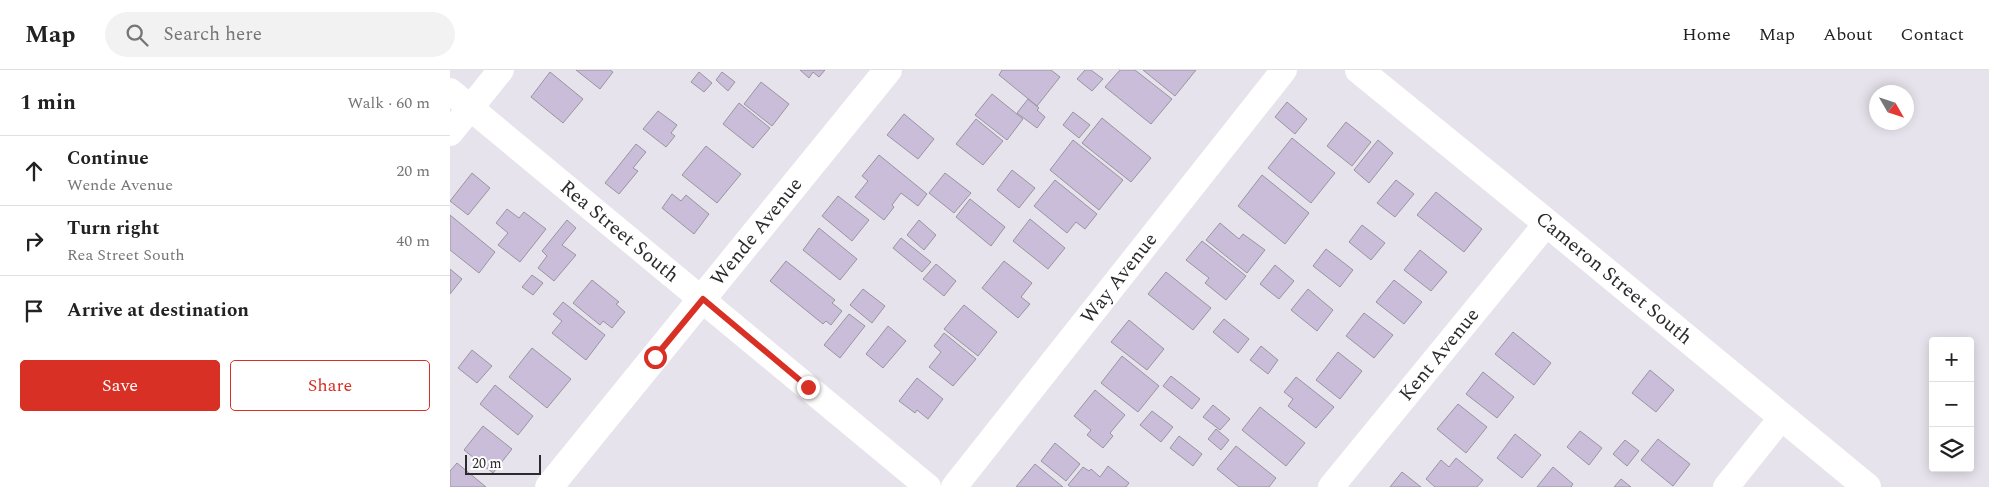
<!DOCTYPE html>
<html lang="en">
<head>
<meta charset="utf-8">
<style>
	:root { --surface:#fff; --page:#f2f2f2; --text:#222; --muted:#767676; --line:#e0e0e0; --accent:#d93025 }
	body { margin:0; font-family:Spectral,serif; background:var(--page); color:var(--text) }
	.controls { position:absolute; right:15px; bottom:15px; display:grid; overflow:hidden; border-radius:5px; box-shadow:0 2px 12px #0003 }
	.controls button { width:45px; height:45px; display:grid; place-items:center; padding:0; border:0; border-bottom:1px solid var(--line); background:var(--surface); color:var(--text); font:25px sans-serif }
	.compass { position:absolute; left:1419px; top:15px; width:45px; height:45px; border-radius:50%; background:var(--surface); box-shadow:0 2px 12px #0003; rotate:129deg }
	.scale { position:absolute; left:15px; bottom:12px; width:76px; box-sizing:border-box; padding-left:5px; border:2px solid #2b2a2d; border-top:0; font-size:14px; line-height:18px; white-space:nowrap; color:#2b2a2d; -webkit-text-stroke:4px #fff; paint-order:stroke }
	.stop { position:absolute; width:15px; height:15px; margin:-11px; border:4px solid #d93025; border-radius:50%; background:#fff }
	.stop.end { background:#d93025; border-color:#fff; box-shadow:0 1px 5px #0008 }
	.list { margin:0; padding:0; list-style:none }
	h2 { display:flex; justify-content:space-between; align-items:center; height:65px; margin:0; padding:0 20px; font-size:21px }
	h2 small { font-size:16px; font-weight:400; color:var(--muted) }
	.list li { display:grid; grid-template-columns:32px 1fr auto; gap:15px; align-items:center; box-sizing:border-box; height:70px; padding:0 20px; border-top:1px solid var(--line) }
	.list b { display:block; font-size:19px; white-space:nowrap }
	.list p { margin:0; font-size:16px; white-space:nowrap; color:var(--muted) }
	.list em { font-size:16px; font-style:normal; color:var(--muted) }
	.actions { display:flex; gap:10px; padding:15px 20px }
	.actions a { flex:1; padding:11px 0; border:1px solid var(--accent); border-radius:5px; text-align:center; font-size:18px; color:var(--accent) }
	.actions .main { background:var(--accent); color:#fff }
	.icon { flex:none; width:28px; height:28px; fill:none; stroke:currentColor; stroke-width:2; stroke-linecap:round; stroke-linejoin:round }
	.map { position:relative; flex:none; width:1539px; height:417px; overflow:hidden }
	header { display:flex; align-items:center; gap:30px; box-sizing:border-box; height:70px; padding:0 25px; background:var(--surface); border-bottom:1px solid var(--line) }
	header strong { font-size:24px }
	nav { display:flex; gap:28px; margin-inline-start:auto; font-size:18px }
	.search { width:350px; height:45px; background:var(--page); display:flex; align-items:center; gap:12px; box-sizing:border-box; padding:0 18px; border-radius:28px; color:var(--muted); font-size:19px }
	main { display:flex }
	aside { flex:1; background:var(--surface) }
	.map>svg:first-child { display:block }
	.building { fill:#c9bdd9; stroke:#99959e }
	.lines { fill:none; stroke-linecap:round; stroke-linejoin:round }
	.minor { stroke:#fff; stroke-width:26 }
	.tertiary { stroke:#fff; stroke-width:28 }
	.route { stroke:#d93025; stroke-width:6 }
	.labels { text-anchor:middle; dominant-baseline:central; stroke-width:5; stroke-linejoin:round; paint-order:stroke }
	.street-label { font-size:20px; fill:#2b2a2d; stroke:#fff }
</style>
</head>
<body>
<header>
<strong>Map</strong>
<div class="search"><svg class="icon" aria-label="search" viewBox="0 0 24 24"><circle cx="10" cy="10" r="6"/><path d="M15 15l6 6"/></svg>Search here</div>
<nav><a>Home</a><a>Map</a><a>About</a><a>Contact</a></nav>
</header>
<main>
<aside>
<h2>1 min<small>Walk · 60 m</small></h2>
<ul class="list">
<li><svg class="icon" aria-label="ahead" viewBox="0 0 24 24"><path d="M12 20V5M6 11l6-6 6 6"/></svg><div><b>Continue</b><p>Wende Avenue</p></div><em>20 m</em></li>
<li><svg class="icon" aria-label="right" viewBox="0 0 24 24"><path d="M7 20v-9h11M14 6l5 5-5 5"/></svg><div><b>Turn right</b><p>Rea Street South</p></div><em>40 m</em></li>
<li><svg class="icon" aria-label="arrive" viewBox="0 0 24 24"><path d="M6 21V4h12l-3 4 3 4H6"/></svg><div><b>Arrive at destination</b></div></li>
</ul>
<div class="actions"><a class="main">Save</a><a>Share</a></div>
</aside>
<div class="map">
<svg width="1539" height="417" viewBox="0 0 1539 417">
	<rect width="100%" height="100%" fill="#e7e3ec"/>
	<!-- building -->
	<path class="building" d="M126 0H160L163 2 150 19Z
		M350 0H375L369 7 363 2 359 8Z
		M552 0H601L610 7 587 36 549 5Z
		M635 0H641L653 9 642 21 627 9Z
		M670 0H685L722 29 701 54 655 17Z
		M693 0H746L725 26Z
		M100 2 133 29 113 53 81 27Z
		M249 2 262 13 254 22 241 12Z
		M272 2 285 12 278 21 266 10Z
		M311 12 339 34 322 56 294 34Z
		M542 24 573 49 557 70 525 45Z
		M578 29 589 38 587 40 595 47 587 58 567 43Z
		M837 32 857 49 845 64 825 47Z
		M289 33 320 58 303 78 273 54Z
		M208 41 227 55 221 63 225 66 216 77 193 59Z
		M623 42 640 55 629 68 613 55Z
		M454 44 484 69 468 89 437 65Z
		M652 48 701 88 681 112 632 73Z
		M526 49 553 71 533 95 506 74Z
		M896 52 921 72 902 96 877 76Z
		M842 68 885 103 861 133 818 98Z
		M623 70 673 110 649 140 600 100Z
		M928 70 943 83 919 113 904 100Z
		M186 74 196 82 183 98 188 101 169 124 155 113Z
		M256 76 291 104 267 133 232 105Z
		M429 85 477 124 468 136 451 123 442 135 444 137 434 150 405 127 418 111 412 106Z
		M562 100 585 118 569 138 547 120Z
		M22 103 40 118 18 145 0 131Z
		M495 103 521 123 504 143 479 123Z
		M812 105 859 143 835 174 788 136Z
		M605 110 647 144 635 159 626 152 617 163 584 136Z
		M946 110 964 124 945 147 927 133Z
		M986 122 1032 159 1014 182 967 145Z
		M222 124 231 131 236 125 259 144 244 164 212 138Z
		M388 126 419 150 402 171 372 146Z
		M520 129 555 157 541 176 506 147Z
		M57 139 69 148 74 142 96 159 70 192 48 175 58 163 46 153Z
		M0 145 45 182 29 203 0 180Z
		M580 149 615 178 598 199 563 171Z
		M117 150 126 158 112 175 126 185 104 211 88 198 97 186 92 181Z
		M469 150 486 165 474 180 457 165Z
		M770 153 789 169 793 164 815 180 797 203 756 170Z
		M912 155 935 173 921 190 899 172Z
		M369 158 407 189 390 210 353 180Z
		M451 168 481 192 472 202 443 178Z
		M752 171 796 206 776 230 755 213 759 208 736 190Z
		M876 179 903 200 890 217 863 196Z
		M970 180 997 202 981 221 954 200Z
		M336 191 385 230 382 233 392 241 381 255 376 251 373 254 320 211Z
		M554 191 582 213 571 227 580 234 568 248 532 218Z
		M486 194 506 211 494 226 473 209Z
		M825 195 844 211 829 229 810 214Z
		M0 199 12 209 0 224Z
		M716 202 761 238 743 260 698 224Z
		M82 205 93 213 83 225 72 217Z
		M142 210 169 232 166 234 175 242 162 258 153 251 150 255 123 233Z
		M944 210 972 232 954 254 926 232Z
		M413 219 435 236 422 253 400 235Z
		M858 219 883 240 867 261 841 240Z
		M113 232 155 265 136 290 102 263 112 251 103 244Z
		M514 235 547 262 528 286 494 259Z
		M914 243 943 265 924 288 896 266Z
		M399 244 415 256 390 288 374 275Z
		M774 249 799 269 788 283 763 262Z
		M679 250 714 279 697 300 661 272Z
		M438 256 456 271 433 298 416 284Z
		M1063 262 1101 293 1084 315 1045 284Z
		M494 263 526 289 503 316 479 297 491 282 484 276Z
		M811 276 828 290 818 304 800 290Z
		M82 278 121 309 97 338 59 307Z
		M22 280 42 296 27 313 8 298Z
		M888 282 912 301 890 329 866 310Z
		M672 286 709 316 688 342 651 313Z
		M1200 300 1224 320 1206 342 1182 323Z
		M1033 302 1064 327 1047 348 1016 324Z
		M721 306 750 329 742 339 713 316Z
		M846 307 884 337 866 358 838 336 843 329 834 322Z
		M467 308 493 329 478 349 467 340 465 343 449 331Z
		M45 315 83 346 68 365 30 334Z
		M645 320 675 345 660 363 663 366 653 378 637 365 641 360 624 346Z
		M1008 334 1037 357 1016 383 987 359Z
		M763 335 780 349 770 360 753 347Z
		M810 337 855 373 836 396 792 360Z
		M702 341 723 357 711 372 690 355Z
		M33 356 62 379 43 403 14 380Z
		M766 359 779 370 771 380 758 369Z
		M1130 361 1152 378 1139 395 1117 377Z
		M1065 364 1091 385 1072 408 1047 388Z
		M729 366 752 384 743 396 720 378Z
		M1208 369 1240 394 1223 416 1191 390Z
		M1175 370 1189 381 1177 396 1163 384Z
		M605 373 630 394 616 411 591 391Z
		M786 376 826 408 819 417H789L767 399Z
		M1006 388 1033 410 1027 417H985L976 409 991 390 999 397Z
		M7 393 36 417H0V401Z
		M585 394 613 417H566Z
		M658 396 679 413 676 417H621L618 415 633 397 639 401 641 399 650 407Z
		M1103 397 1123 414 1121 417H1087Z
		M952 402 971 417H940Z
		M1171 409 1181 417H1164Z"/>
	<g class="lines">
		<!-- minor -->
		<g class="minor">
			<path id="s1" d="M0 21 478 417"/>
			<path d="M0 63 51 0"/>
			<path id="s2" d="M504 417 834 0"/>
			<path id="s3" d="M881 417 1097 153"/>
			<path d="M1276 417 1332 347"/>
		</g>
		<!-- tertiary -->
		<g class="tertiary">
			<path id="s4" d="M909 0 1097 153 1417 417"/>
			<path id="s5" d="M99 417 438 0"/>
		</g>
	</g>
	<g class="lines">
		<!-- route -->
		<path class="route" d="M205 287 253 229 358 317"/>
	</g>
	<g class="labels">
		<!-- street labels -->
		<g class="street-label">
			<text stroke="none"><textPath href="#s1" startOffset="220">Rea Street South</textPath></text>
			<text stroke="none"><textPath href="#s5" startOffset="329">Wende Avenue</textPath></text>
			<text stroke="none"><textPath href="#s4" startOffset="329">Cameron Street South</textPath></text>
			<text stroke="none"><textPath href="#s2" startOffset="266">Way Avenue</textPath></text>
			<text stroke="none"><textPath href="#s3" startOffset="171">Kent Avenue</textPath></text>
		</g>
	</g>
</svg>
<div class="controls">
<button>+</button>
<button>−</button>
<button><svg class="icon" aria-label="layers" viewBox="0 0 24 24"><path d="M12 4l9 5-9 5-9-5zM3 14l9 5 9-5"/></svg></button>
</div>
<svg class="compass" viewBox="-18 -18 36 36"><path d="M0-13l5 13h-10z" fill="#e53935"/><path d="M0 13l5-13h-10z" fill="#767676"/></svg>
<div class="scale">20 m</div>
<div class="stop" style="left:205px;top:287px"></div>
<div class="stop end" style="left:358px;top:317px"></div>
</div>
</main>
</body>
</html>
